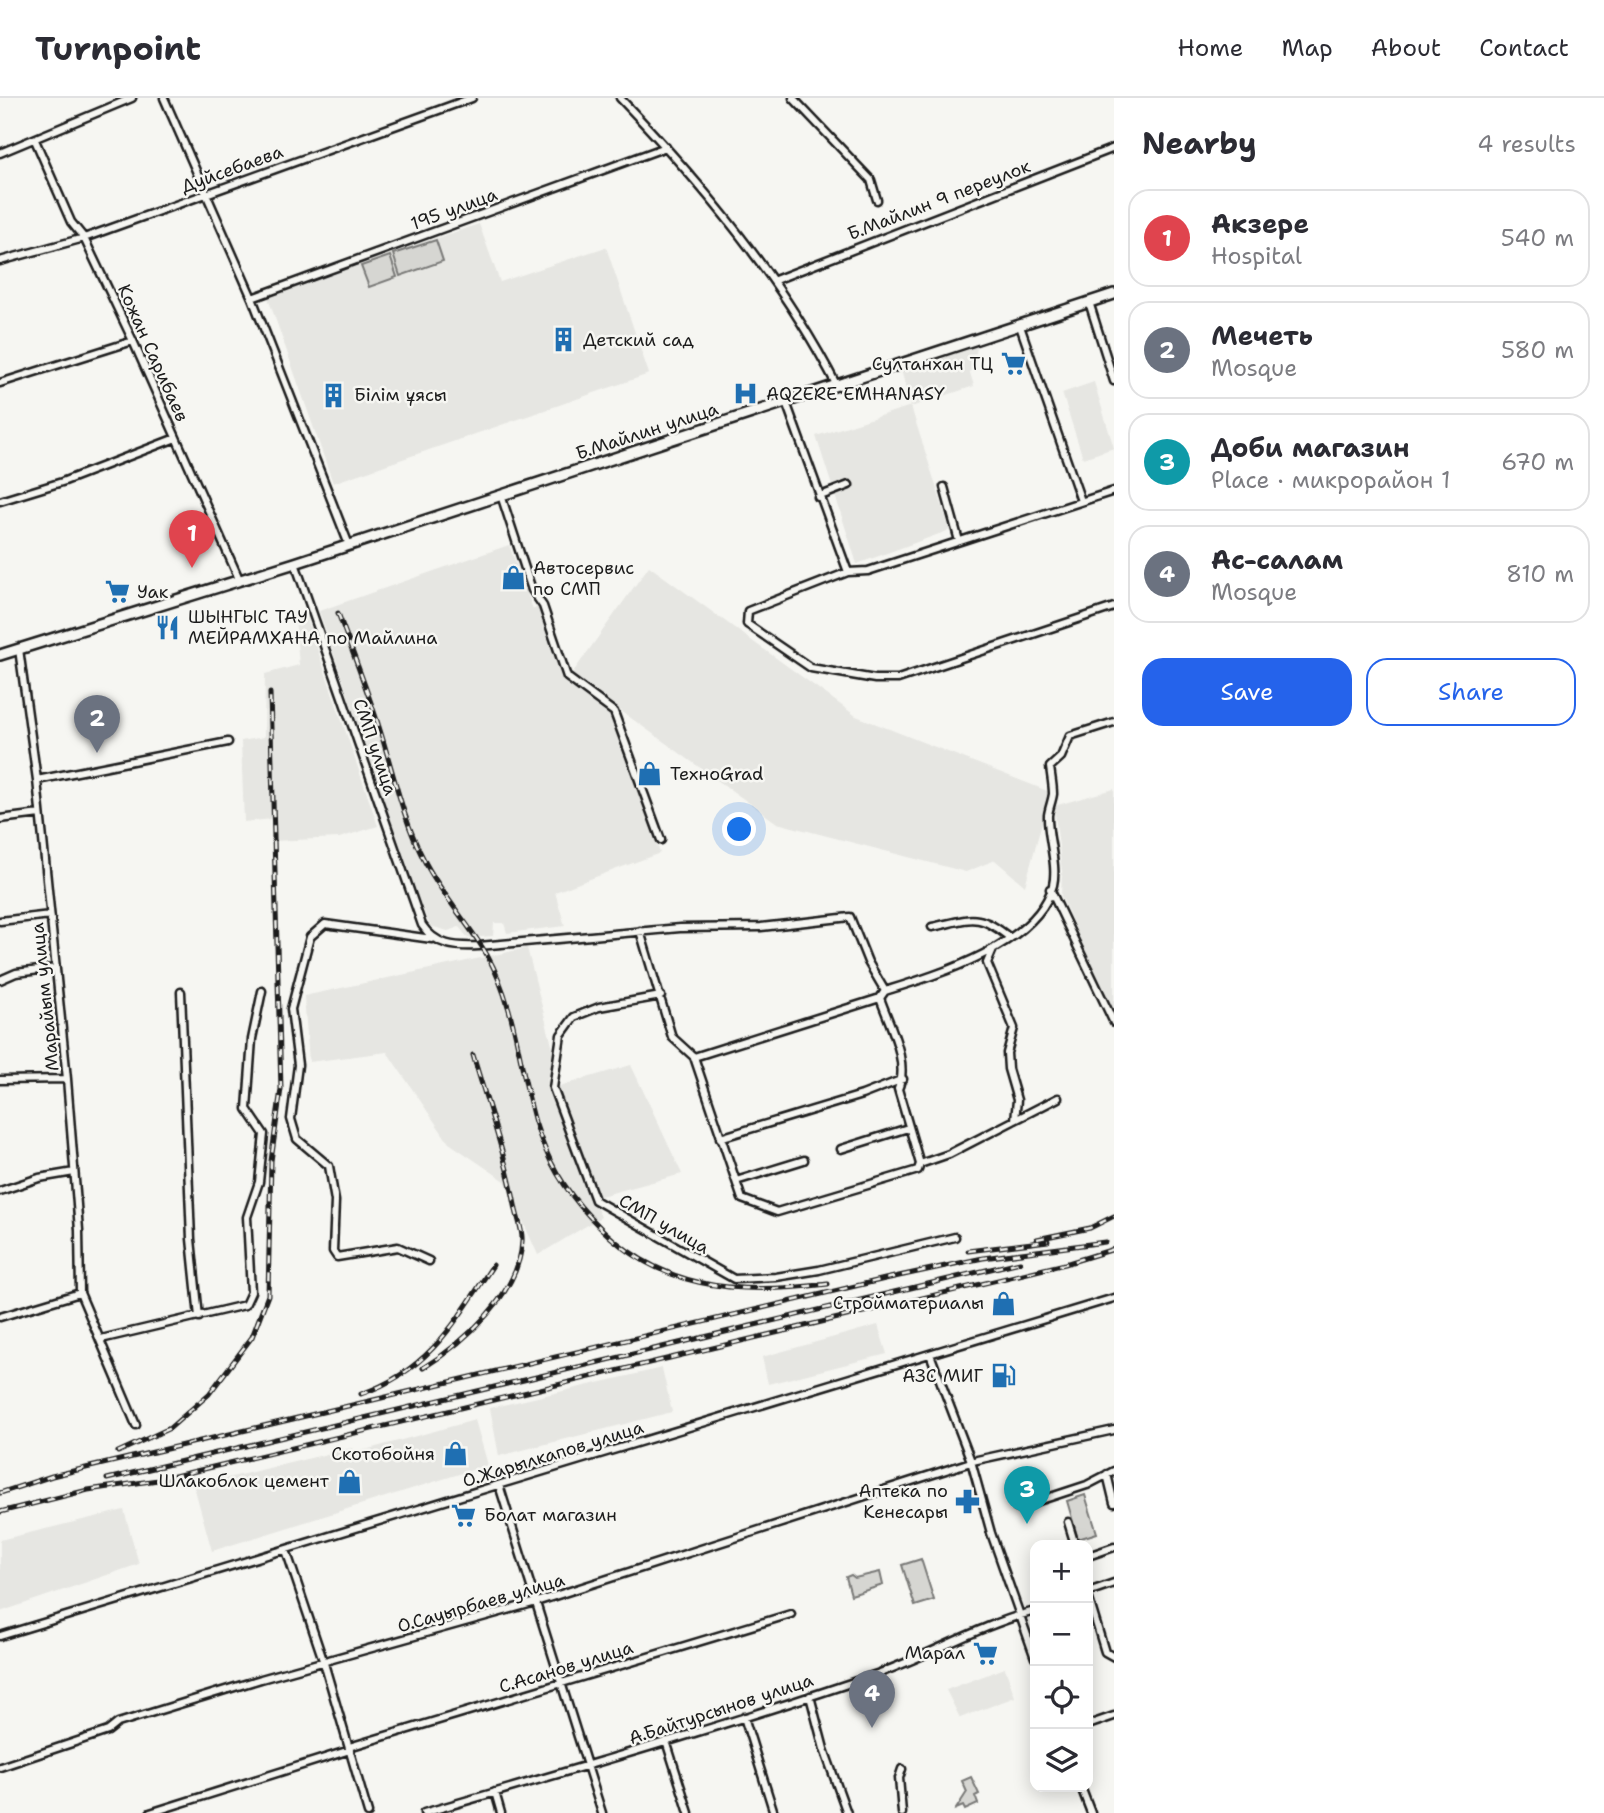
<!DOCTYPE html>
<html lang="en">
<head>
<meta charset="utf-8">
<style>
	:root { --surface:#fff; --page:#f2f2f3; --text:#2b2b33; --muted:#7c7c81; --line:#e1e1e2; --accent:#2563eb }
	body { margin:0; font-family:"Shantell Sans",sans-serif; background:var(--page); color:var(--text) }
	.controls { position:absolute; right:21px; bottom:21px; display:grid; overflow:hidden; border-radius:14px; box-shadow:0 4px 18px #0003 }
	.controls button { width:63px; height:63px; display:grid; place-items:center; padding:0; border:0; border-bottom:2px solid var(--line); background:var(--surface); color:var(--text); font:35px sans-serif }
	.you { position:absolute; left:740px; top:732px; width:24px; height:24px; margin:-18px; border:5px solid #fff; border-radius:50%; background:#1a73e8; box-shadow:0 0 0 10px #1a73e833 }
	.badge { display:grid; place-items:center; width:46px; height:46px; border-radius:50%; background:var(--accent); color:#fff; font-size:23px; font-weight:700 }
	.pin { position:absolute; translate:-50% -58px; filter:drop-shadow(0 2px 4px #0008) }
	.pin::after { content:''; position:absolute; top:37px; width:24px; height:21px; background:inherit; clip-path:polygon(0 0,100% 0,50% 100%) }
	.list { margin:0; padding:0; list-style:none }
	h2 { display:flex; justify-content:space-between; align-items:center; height:91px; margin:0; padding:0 28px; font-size:30px }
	h2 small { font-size:23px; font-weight:400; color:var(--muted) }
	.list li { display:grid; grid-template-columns:46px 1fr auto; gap:21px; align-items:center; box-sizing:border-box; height:98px; margin:0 14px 14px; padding:0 14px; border:2px solid var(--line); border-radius:21px }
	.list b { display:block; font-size:26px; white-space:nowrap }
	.list p { margin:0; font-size:23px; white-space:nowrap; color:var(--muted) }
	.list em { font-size:23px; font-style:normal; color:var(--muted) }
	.actions { display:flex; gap:14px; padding:21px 28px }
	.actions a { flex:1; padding:16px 0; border:2px solid var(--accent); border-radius:21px; text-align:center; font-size:24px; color:var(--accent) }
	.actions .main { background:var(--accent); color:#fff }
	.icon { flex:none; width:38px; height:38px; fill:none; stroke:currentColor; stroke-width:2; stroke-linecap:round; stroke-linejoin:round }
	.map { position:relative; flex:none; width:1114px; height:1715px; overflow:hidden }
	header { display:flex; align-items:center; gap:42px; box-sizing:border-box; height:98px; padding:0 35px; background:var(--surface); border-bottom:2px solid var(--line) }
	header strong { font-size:33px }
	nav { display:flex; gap:38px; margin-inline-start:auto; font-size:24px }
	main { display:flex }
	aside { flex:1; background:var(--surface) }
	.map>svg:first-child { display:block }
	.built { fill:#e6e6e2 }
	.green { fill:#d6d6d2; stroke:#797977; stroke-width:2 }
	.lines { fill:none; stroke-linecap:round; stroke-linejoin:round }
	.street-casing { stroke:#1c1c1c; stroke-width:11 }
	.secondary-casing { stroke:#1c1c1c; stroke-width:14 }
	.street { stroke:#f6f6f2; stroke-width:6 }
	.secondary { stroke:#f6f6f2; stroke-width:9 }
	.rail-casing { stroke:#1c1c1c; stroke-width:5 }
	.rail { stroke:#f6f6f2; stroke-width:2.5; stroke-dasharray:8; stroke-linecap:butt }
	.labels { text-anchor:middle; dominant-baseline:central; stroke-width:5; stroke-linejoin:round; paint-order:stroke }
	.street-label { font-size:18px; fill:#1c1c1c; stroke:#f6f6f2 }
	.poi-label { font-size:18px; fill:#1c1c1c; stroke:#f6f6f2; text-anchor:start }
</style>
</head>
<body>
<header>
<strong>Turnpoint</strong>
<nav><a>Home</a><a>Map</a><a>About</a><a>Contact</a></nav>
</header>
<main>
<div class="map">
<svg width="1114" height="1715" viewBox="0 0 1114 1715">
	<rect width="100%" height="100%" fill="#f6f6f2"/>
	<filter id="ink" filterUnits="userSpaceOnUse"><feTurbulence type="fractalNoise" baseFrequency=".0143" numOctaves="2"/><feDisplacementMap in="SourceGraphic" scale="14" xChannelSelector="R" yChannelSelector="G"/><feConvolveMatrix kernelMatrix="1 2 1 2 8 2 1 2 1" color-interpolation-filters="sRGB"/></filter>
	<g filter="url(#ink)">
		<!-- built -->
		<path class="built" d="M479 126 500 184 606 149 649 276 333 385 267 197Z
			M978 247 970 275 974 288 911 309 950 432 857 466 816 338 911 308 901 272Z
			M1094 284 1114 350 1083 360 1062 295Z
			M509 447 533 511 539 509 568 589 574 587 611 616 660 755 555 794 565 828 507 835 504 825H494L493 838 468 840 459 829 448 833 430 828 413 787 319 513Z
			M649 468 856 618 1050 694 1025 788 995 762 966 774 777 725 571 577Z
			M306 518 378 728 339 740 273 743 272 721 244 724 241 643 264 639 265 576 299 567 295 521Z
			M1114 691V917L1061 798 1062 774 1054 708Z
			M527 850 555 959V969L547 981 580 1074 601 1119 538 1157 505 1083 449 1045 387 954 309 964 304 898Z
			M631 967 682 1076 597 1099 556 989Z
			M878 1227 887 1256 768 1286 762 1259Z
			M662 1270 672 1314 499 1358 490 1310Z
			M475 1322 488 1367 212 1453 194 1388 352 1350 354 1355Z
			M124 1412 139 1466 0 1514V1442Z
			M1005 1570 1015 1599 960 1620 946 1592Z"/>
		<!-- green -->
		<path class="green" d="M436 142 443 163 400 178 393 156Z
			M390 158 397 179 369 189 361 168Z
			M1085 1397 1097 1435 1078 1441 1067 1403Z
			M921 1461 934 1502 915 1508 902 1467Z
			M880 1474 883 1487 851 1497 846 1479 851 1477 855 1480Z
			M971 1679 979 1696 975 1698 978 1706 965 1712 963 1708 956 1711 967 1694 962 1683Z"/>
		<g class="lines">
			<defs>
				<path id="street" d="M164 0 252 200 349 447
					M620 0C703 87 782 181 837 288
					M793 0 871 82 877 102
					M35 42 71 124 84 140 133 243 240 483
					M0 55 132 0
					M0 163 84 140 472 0
					M775 182 1114 50
					M252 200 666 49
					M1089 204 1114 283
					M1020 228 1081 403
					M0 285 133 243
					M786 304 848 474
					M944 389 959 443
					M1114 393 868 473 848 474 748 513 747 526 811 570 875 581H898L1114 509
					M501 397 532 492 543 508 567 579 614 614 661 742
					M818 399 849 387
					M0 403 62 384 176 340
					M295 465 422 827C436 848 455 849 479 848L680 830 761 829 850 819 868 864 885 893
					M19 551 37 682 67 981 79 1132 80 1195 136 1327
					M37 682 228 644
					M0 721 40 716
					M1050 791 1114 925
					M0 823 50 817
					M932 829C971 821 977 813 1010 840
					M640 833 672 939 694 959 742 1101 777 1114 918 1072 920 1066 898 991C910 964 889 926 880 900
					M993 851 987 865 1014 930 1007 955 1008 971 1017 1002 1015 1022
					M0 882 16 875 55 870
					M181 894 191 1141 199 1219
					M661 898 599 909 574 919 561 937 553 990 595 1102 734 1181 776 1179 819 1172 955 1139
					M694 959 880 900 885 893C937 877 1037 847 1053 787 1058 766 1047 739 1048 717 1049 710 1052 703 1053 696 1053 687 1051 678 1050 669L1061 659 1070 638 1114 624
					M0 982 67 981
					M720 1040 862 997 903 981
					M841 1051 908 1030
					M920 1066 949 1056 1058 1000
					M736 1083 804 1062
					M0 1093 39 1080 74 1074
					M429 1163 398 1149 337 1159 333 1153 335 1103 329 1068 297 1041 291 1021 298 967 291 911 310 839 325 826 432 841
					M0 1219 80 1195
					M101 1241 245 1207 251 1194 247 1119 259 1084 264 1036 247 1011 252 941 262 893
					M930 1256 971 1363 991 1435 1035 1560
					M1107 1376 1114 1405
					M499 1387 602 1715
					M1017 1410 1087 1387 1114 1373
					M1068 1424 1075 1447
					M286 1452 324 1565 368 1715
					M1088 1458 1114 1449
					M1088 1494 1114 1485
					M1088 1498 1105 1554 1114 1559
					M0 1538 1114 1200
					M810 1598 824 1651 847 1715
					M744 1619 774 1715
					M1088 1627 1114 1618
					M666 1643 689 1715
					M349 1649 791 1516
					M0 1669 108 1633 118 1625 261 1581 536 1504 977 1362 1114 1332
					M1081 1689 1091 1715
					M495 1694 501 1715
					M150 1715 350 1652
					M424 1715C576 1671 728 1627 877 1576 931 1557 980 1527 1035 1513
					M902 1715 899 1680 902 1671"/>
				<path id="secondary" d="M0 557 295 465 1114 196"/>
			</defs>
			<!-- street casing -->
			<use href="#street" class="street-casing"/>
			<!-- secondary casing -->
			<use href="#secondary" class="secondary-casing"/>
			<!-- street -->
			<use href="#street" class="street"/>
			<!-- secondary -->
			<use href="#secondary" class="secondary"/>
			<defs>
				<path id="rail" d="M338 515C352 553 367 591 379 629 393 673 402 719 423 760 440 795 467 823 487 857 516 909 519 968 535 1024 547 1062 564 1091 590 1119 657 1193 735 1197 828 1186
					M1037 1141 1090 1130 1114 1118
					M968 1153 1048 1143
					M423 1270C464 1245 520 1195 522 1143 523 1134 518 1121 516 1112 506 1059 488 1008 473 957
					M361 1296C429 1273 456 1223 493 1167
					M118 1354 170 1330 209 1296 252 1239 268 1197 271 1063 281 991 270 595
					M107 1381 1020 1164
					M0 1395 52 1378 885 1181 983 1160 1105 1144
					M0 1414 88 1392 158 1382 1065 1166 1114 1151"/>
			</defs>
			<!-- rail casing -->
			<use href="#rail" class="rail-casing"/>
			<!-- rail -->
			<use href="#rail" class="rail"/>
		</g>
	</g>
	<!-- icons -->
	<defs>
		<symbol id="building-bare" viewBox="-9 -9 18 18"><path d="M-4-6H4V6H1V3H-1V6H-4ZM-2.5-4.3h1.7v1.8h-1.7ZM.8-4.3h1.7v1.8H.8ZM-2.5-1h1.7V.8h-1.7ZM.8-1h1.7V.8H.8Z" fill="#1f6fb2" stroke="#f6f6f2" stroke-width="2.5" paint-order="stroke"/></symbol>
		<symbol id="supermarket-bare" viewBox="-9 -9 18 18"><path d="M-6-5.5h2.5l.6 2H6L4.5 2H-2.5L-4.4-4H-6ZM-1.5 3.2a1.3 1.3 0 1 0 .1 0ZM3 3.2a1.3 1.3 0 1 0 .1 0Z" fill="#1f6fb2" stroke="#f6f6f2" stroke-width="2.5" paint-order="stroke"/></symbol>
		<symbol id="hospital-bare" viewBox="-9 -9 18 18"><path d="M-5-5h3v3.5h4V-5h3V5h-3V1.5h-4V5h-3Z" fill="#1f6fb2" stroke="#f6f6f2" stroke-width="2.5" paint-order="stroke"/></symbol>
		<symbol id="shop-bare" viewBox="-9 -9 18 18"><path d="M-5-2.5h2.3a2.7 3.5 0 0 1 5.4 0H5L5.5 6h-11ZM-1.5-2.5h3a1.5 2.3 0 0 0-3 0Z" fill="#1f6fb2" stroke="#f6f6f2" stroke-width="2.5" paint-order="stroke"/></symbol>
		<symbol id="restaurant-bare" viewBox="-9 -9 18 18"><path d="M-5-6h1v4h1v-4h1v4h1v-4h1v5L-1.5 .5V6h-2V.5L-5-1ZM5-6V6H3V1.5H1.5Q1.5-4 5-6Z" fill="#1f6fb2" stroke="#f6f6f2" stroke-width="2.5" paint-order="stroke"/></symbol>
		<symbol id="fuel-bare" viewBox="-9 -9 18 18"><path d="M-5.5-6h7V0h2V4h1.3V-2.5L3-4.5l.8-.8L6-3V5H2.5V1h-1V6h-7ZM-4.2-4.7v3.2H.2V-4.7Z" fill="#1f6fb2" stroke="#f6f6f2" stroke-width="2.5" paint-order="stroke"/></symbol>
		<symbol id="pharmacy-bare" viewBox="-9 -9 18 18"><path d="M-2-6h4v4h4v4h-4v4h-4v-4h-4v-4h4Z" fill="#1f6fb2" stroke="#f6f6f2" stroke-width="2.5" paint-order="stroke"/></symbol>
	</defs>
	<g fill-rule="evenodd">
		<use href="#building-bare" x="546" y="224" width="35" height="35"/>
		<use href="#supermarket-bare" x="996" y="248" width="35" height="35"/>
		<use href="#hospital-bare" x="728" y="278" width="35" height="35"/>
		<use href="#building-bare" x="316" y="280" width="35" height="35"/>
		<use href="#shop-bare" x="496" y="462" width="35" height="35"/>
		<use href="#supermarket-bare" x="100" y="476" width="35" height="35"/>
		<use href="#restaurant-bare" x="150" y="512" width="35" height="35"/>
		<use href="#shop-bare" x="632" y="658" width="35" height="35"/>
		<use href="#shop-bare" x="986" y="1188" width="35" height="35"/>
		<use href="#fuel-bare" x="986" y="1260" width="35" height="35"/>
		<use href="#shop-bare" x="438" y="1338" width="35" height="35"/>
		<use href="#shop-bare" x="332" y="1366" width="35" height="35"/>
		<use href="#pharmacy-bare" x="950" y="1386" width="35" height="35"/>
		<use href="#supermarket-bare" x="446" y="1400" width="35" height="35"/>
		<use href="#supermarket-bare" x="968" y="1538" width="35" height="35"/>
	</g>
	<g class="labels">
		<!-- street labels -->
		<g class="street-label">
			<text transform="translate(232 71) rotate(-20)">Дуйсебаева</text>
			<text transform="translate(939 102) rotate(-21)">Б.Майлин 9 переулок</text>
			<text transform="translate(454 111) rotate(-20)">195 улица</text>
			<text transform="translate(153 255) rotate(66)">Кожан Сарибаев</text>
			<text transform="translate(647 333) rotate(-18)">Б.Майлин улица</text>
			<text transform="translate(375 649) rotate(71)">СМП улица</text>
			<text transform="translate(45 899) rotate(-96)">Марайым улица</text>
			<text transform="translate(664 1126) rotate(30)">СМП улица</text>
			<text transform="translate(553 1356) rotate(-17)">О.Жарылкапов улица</text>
			<text transform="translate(481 1505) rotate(-16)">О.Сауырбаев улица</text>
			<text transform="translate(566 1569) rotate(-17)">С.Асанов улица</text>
			<text transform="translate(721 1611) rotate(-18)">А.Байтурсынов улица</text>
		</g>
		<!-- poi labels -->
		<g class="poi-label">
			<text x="583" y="242">Детский сад</text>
			<text x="993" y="266" text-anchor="end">Султанхан ТЦ</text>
			<text x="766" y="296">AQZERE EMHANASY</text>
			<text x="354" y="297">Білім ұясы</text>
			<text x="533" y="470">Автосервис<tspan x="533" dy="21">по СМП</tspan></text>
			<text x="137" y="494">Уак</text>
			<text x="188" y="519">ШЫНГЫС ТАУ<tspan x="188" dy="21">МЕЙРАМХАНА по Майлина</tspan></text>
			<text x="670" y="676">ТехноGrad</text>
			<text x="984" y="1205" text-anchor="end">Стройматериалы</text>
			<text x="983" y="1278" text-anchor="end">АЗС МИГ</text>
			<text x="435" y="1356" text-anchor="end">Скотобойня</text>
			<text x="329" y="1383" text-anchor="end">Шлакоблок цемент</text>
			<text x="948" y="1393" text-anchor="end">Аптека по<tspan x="948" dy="21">Кенесары</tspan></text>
			<text x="484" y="1417">Болат магазин</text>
			<text x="965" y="1555" text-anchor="end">Марал</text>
		</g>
	</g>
</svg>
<div class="controls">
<button>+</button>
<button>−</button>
<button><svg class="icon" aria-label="locate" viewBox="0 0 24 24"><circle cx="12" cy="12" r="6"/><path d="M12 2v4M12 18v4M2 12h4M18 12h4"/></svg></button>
<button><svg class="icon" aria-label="layers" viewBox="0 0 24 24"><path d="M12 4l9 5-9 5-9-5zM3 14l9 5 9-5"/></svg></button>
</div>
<div class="you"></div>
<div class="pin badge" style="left:192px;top:470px;background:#e0444e">1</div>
<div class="pin badge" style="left:97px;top:655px;background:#6b7280">2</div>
<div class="pin badge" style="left:1027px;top:1426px;background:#0f9aa8">3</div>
<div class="pin badge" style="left:872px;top:1630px;background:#6b7280">4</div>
</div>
<aside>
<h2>Nearby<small>4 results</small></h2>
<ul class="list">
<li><span class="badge" style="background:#e0444e">1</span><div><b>Акзере</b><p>Hospital</p></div><em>540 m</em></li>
<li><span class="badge" style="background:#6b7280">2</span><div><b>Мечеть</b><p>Mosque</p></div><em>580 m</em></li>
<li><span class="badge" style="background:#0f9aa8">3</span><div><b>Доби магазин</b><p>Place · микрорайон 1</p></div><em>670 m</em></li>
<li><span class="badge" style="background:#6b7280">4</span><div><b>Ас-салам</b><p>Mosque</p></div><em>810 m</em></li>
</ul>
<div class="actions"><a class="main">Save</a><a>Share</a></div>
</aside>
</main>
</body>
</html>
